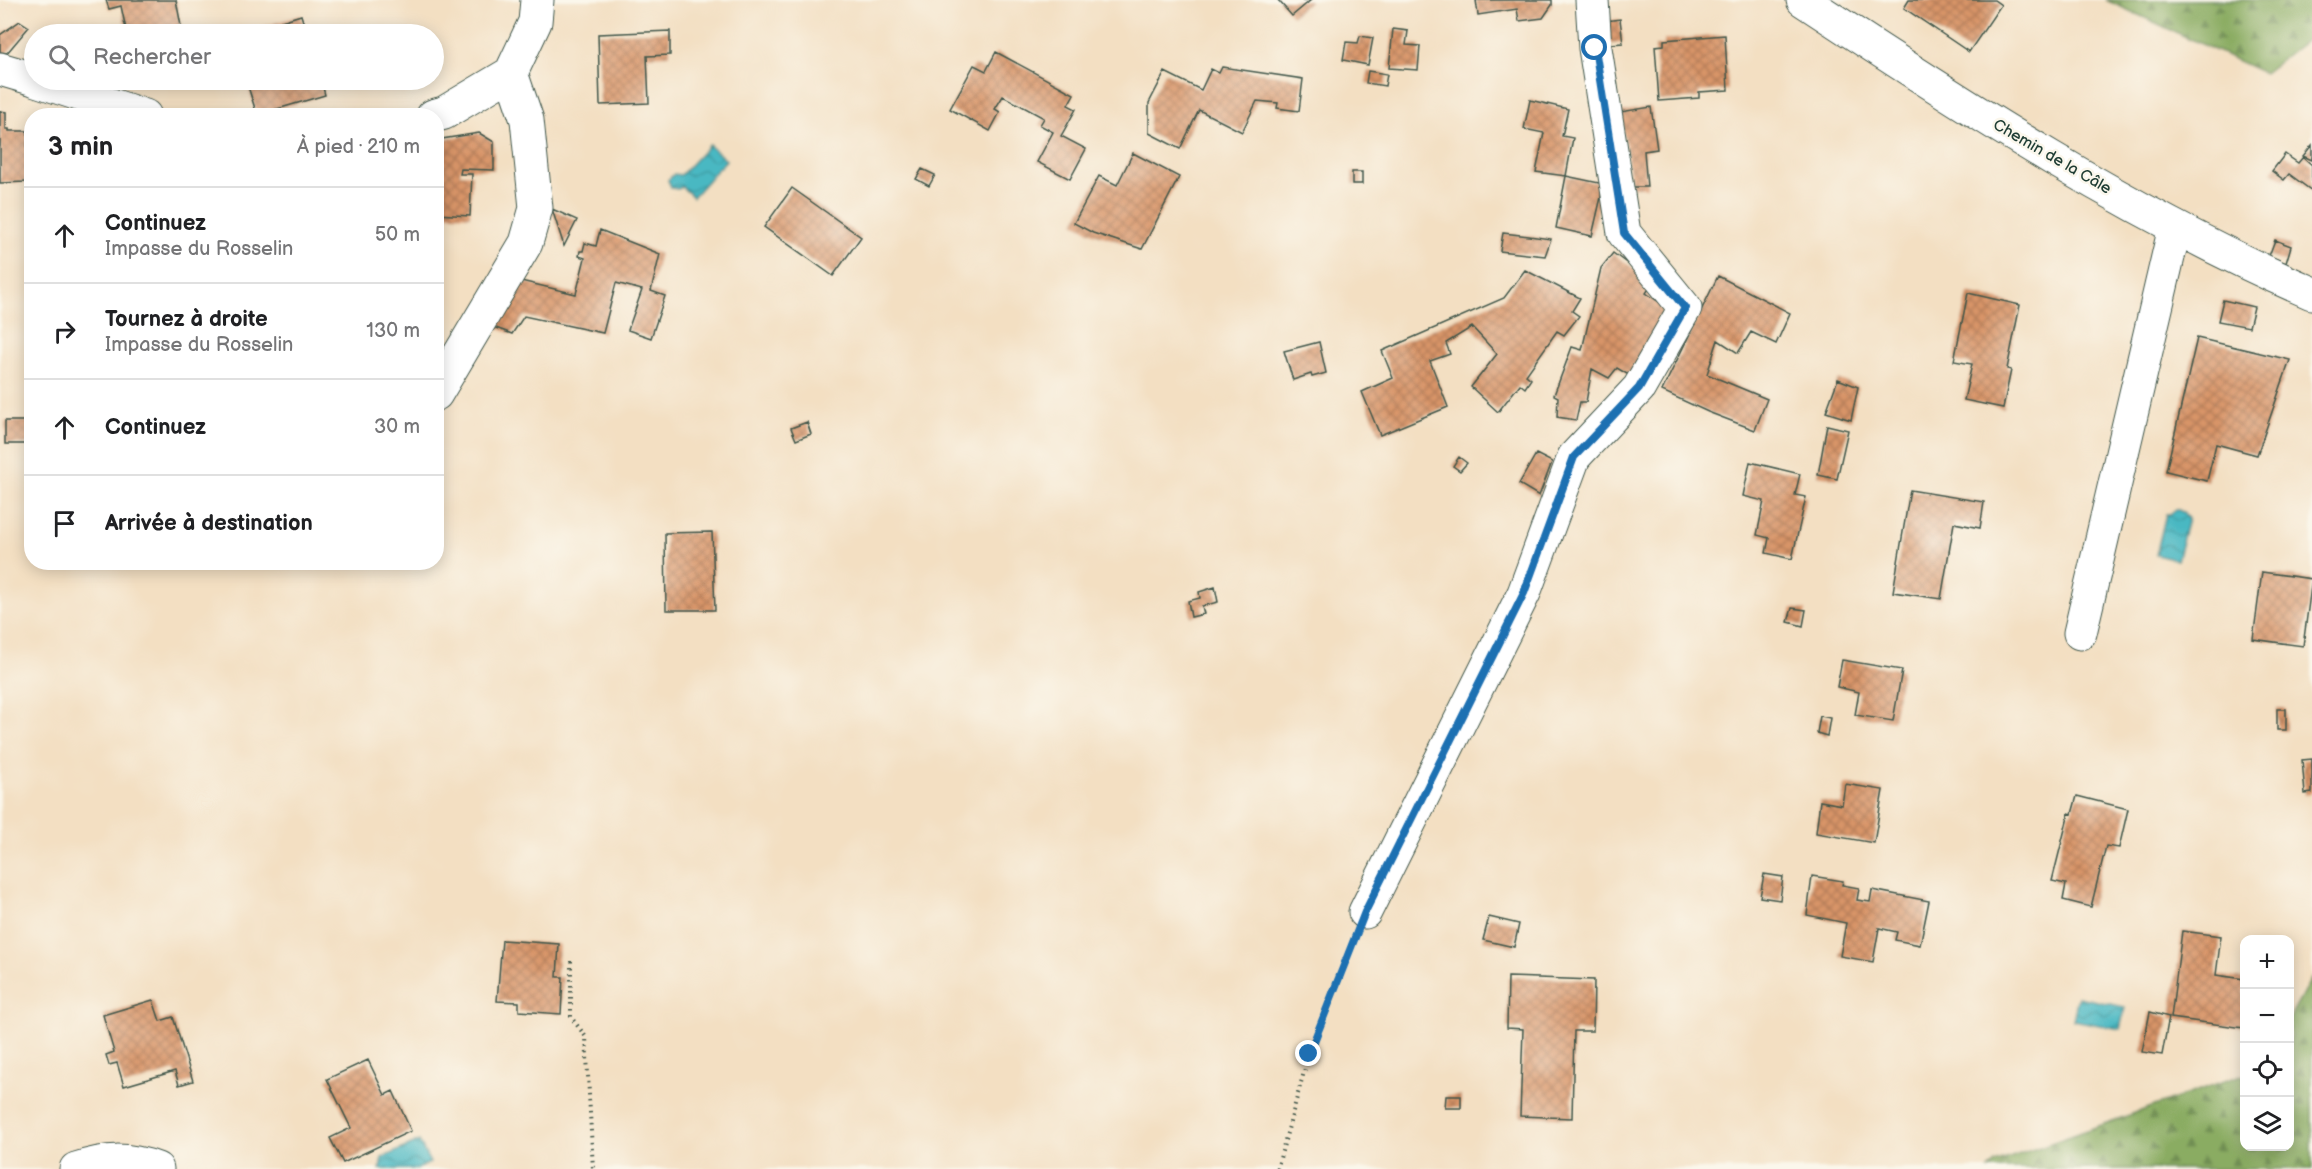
<!DOCTYPE html>
<html lang="fr">
<head>
<meta charset="utf-8">
<style>
	:root { --surface:#fff; --page:#f2f2f2; --text:#202124; --muted:#757577; --line:#e0e0e0 }
	body { margin:0; font-family:"Balsamiq Sans",sans-serif; background:var(--page); color:var(--text) }
	.controls { position:absolute; right:18px; bottom:18px; display:grid; overflow:hidden; border-radius:12px; box-shadow:0 3px 15px #0003 }
	.controls button { width:54px; height:54px; display:grid; place-items:center; padding:0; border:0; border-bottom:2px solid var(--line); background:var(--surface); color:var(--text); font:30px sans-serif }
	.stop { position:absolute; width:18px; height:18px; margin:-14px; border:4px solid #1f6fb2; border-radius:50%; background:#fff }
	.stop.end { background:#1f6fb2; border-color:#fff; box-shadow:0 2px 6px #0008 }
	.list { margin:0; padding:0; list-style:none }
	h2 { display:flex; justify-content:space-between; align-items:center; height:78px; margin:0; padding:0 24px; font-size:26px }
	h2 small { font-size:20px; font-weight:400; color:var(--muted) }
	.list li { display:grid; grid-template-columns:39px 1fr auto; gap:18px; align-items:center; box-sizing:border-box; height:96px; padding:0 24px; border-top:2px solid var(--line) }
	.list b { display:block; font-size:22px; white-space:nowrap }
	.list p { margin:0; font-size:20px; white-space:nowrap; color:var(--muted) }
	.list em { font-size:20px; font-style:normal; color:var(--muted) }
	.icon { flex:none; width:33px; height:33px; fill:none; stroke:currentColor; stroke-width:2; stroke-linecap:round; stroke-linejoin:round }
	.map { position:relative; flex:none; width:2312px; height:1169px; overflow:hidden }
	.search { position:absolute; background:var(--surface); box-shadow:0 3px 15px #0003; left:24px; top:24px; width:420px; height:66px; display:flex; align-items:center; gap:15px; box-sizing:border-box; padding:0 21px; border-radius:33px; color:var(--muted); font-size:22px }
	.panel { position:absolute; background:var(--surface); box-shadow:0 3px 15px #0003; left:24px; top:108px; width:420px; height:462px; border-radius:24px }
	.map>svg:first-child { display:block }
	.forest { fill:url(#forest-firs); stroke:#54744b; stroke-width:1.5 }
	.water { fill:url(#water-waves); stroke:#347a7b; stroke-width:1.5 }
	.building { fill:url(#building-cross-hatch) }
	.lines { fill:none; stroke-linecap:round; stroke-linejoin:round }
	.minor-casing { stroke:#3f5549; stroke-width:35 }
	.path { stroke:#3f5549; stroke-width:4; stroke-dasharray:1.5 4.5; stroke-linecap:butt }
	.minor { stroke:#fff; stroke-width:33 }
	.route { stroke:#1f6fb2; stroke-width:8 }
	.labels { text-anchor:middle; dominant-baseline:central; stroke-width:5; stroke-linejoin:round; paint-order:stroke }
	.street-label { font-size:16px; fill:#1f3d34; stroke:#fbf7ec }
</style>
</head>
<body>
<div class="map">
<svg width="2312" height="1169" viewBox="0 0 2312 1169">
	<defs>
		<pattern id="forest-firs" width="22" height="20" patternUnits="userSpaceOnUse" patternTransform="scale(1.5)"><rect width="22" height="20" fill="#8aac62"/><path d="M5 1l3.5 6h-7zM16 11l3.5 6h-7z" fill="#708d52"/></pattern>
		<pattern id="water-waves" width="16" height="10" patternUnits="userSpaceOnUse" patternTransform="scale(1.5)"><rect width="16" height="10" fill="#4ab8c2"/><path d="M0 5q4-4 8 0t8 0" fill="none" stroke="#3d979e"/></pattern>
		<pattern id="building-cross-hatch" width="8" height="8" patternUnits="userSpaceOnUse" patternTransform="scale(1.5)"><rect width="8" height="8" fill="#d89468"/><path d="M0 0l8 8M0 8l8-8" fill="none" stroke="#af7a56"/></pattern>
	</defs>
	<rect width="100%" height="100%" fill="#fbf7ec"/>
	<filter id="ink" filterUnits="userSpaceOnUse"><feTurbulence type="fractalNoise" baseFrequency=".0167" numOctaves="2"/><feDisplacementMap in="SourceGraphic" scale="12" xChannelSelector="R" yChannelSelector="G"/><feConvolveMatrix kernelMatrix="1 2 1 2 8 2 1 2 1" color-interpolation-filters="sRGB"/></filter>
	<filter id="wash" filterUnits="userSpaceOnUse"><feTurbulence type="fractalNoise" baseFrequency=".008" numOctaves="4" result="noise"/><feDisplacementMap in="SourceGraphic" scale="24" xChannelSelector="R" yChannelSelector="G"/><feGaussianBlur stdDeviation="1.35" result="paint"/><feColorMatrix in="noise" values="0 0 0 0 0 0 0 0 0 0 0 0 0 0 0 0 0 1.4 0 .05"/><feComposite in="paint" operator="in"/></filter>
	<g filter="url(#wash)">
		<rect width="100%" height="100%" fill="#f3dfc2"/>
		<!-- forest -->
		<path class="forest" d="M2106 0H2312V36L2264 73Z
			M2312 977V1169H1989L1995 1163 2244 1074V1146H2290V1018Z"/>
		<!-- water -->
		<path class="water" d="M709 145 726 160 693 197 682 187 678 189 671 188 668 180 674 174 681 175Z
			M2176 509 2183 512 2188 519 2177 560 2156 555 2166 514H2170Z
			M2078 997 2125 1007 2120 1029 2073 1020Z
			M419 1141 430 1163 417 1169H380L382 1158Z"/>
		<g id="blocks">
			<!-- building -->
			<path class="building" d="M106 0H176L181 26 140 34H127L121 6 109 9Z
				M1278 0H1311L1292 16Z
				M1476 0H1552V5L1543 18 1519 21 1517 9 1478 15Z
				M1909 0H1994L2001 5 1969 52 1904 8Z
				M301 15 307 34H261L259 28Z
				M1620 19 1623 43 1610 44 1606 21Z
				M20 21 29 27 7 53 0 52V35Z
				M1393 29 1408 31 1406 45 1420 46 1418 70 1389 68Z
				M670 31V55L647 56 649 103 600 105 598 34Z
				M1725 35 1728 90 1699 92V98L1659 101 1655 46 1664 45V40Z
				M1360 36 1373 38 1368 65 1343 60 1346 42 1358 43Z
				M996 52 1074 94 1068 105 1076 109 1061 136 1086 149 1070 179 1037 162 1053 132 1040 125 1044 118 1003 96 995 109 1000 112 990 131 950 109 974 65 986 71Z
				M1222 67 1303 79 1299 111 1277 108 1278 103 1257 101 1242 132 1199 110 1180 149 1149 133V103L1165 72 1201 90 1211 69 1219 73Z
				M1368 71 1387 74 1385 86 1366 83Z
				M246 80H321L325 95 257 115Z
				M1530 100 1568 109 1562 136 1573 138 1566 176 1536 172 1544 133 1524 129Z
				M1651 107 1657 149 1644 151 1647 187H1632L1620 112Z
				M0 111 6 112V129H9V131H28L26 182 0 183Z
				M479 133 494 142V170L461 169 460 174H472L470 216 436 214V140Z
				M2312 145V160L2303 156Z
				M1133 153 1179 177 1142 249 1093 233 1074 223 1099 176 1117 185Z
				M2285 154 2298 163 2303 157 2312 165V191L2289 174 2284 180 2272 171Z
				M922 169 935 175 929 186 916 179Z
				M1352 172H1362V184H1352Z
				M1566 176 1604 184 1592 236 1556 228Z
				M792 188 861 237 833 276 764 227Z
				M552 209 577 220 564 246Z
				M600 230 660 254 651 291 665 296 651 338 628 330 642 290 616 283 603 333 524 316 512 334 488 325 517 280 576 294 585 258 579 256 580 251H583L585 243 596 246Z
				M1503 233 1529 236 1551 239 1545 256 1500 251Z
				M2275 240 2291 246 2286 263 2269 256Z
				M1613 253 1653 283 1646 293 1675 313 1632 377 1617 368 1609 378 1592 369 1586 402H1580L1576 420 1557 417 1558 397 1554 395 1572 347 1582 350 1601 268Z
				M1525 270 1580 298 1572 311 1579 316 1564 335 1557 331 1526 375 1531 379 1525 388 1520 384 1498 412 1471 387 1497 354 1472 327 1446 343 1450 354 1430 361 1448 407 1380 435 1362 392 1393 378 1382 351 1504 298Z
				M1718 276 1790 313 1776 344 1751 332 1738 353 1718 340 1707 374 1767 399 1755 430 1708 412 1662 391Z
				M1968 293 2020 305 2007 369 2011 370 2003 408 1964 400 1972 364 1954 361Z
				M2223 300 2254 307 2249 327 2218 321Z
				M2197 338 2290 360 2257 455 2216 444 2207 481 2166 471Z
				M1319 342 1326 373 1312 377 1311 374 1293 380 1284 351Z
				M1838 379 1858 387 1851 420 1826 412Z
				M5 421H32V444H5Z
				M807 422 811 434 796 440 791 428Z
				M1827 425 1848 430 1837 479 1818 475Z
				M1536 454 1552 462 1539 496 1519 484Z
				M1459 457 1467 463 1460 471 1453 466Z
				M1750 462 1800 474 1795 495 1806 497 1792 559 1766 553 1769 538 1757 535 1764 501 1743 496Z
				M1910 490 1984 502 1980 528 1954 523 1941 599 1893 592Z
				M712 532 715 610H666L665 533Z
				M2262 572 2312 579 2303 646 2253 639Z
				M1215 587 1218 602 1202 606 1204 614 1191 617 1188 601 1200 598 1199 592Z
				M1792 608 1806 610 1803 626 1788 622Z
				M1842 660 1902 670 1893 721 1855 715 1859 692 1837 687Z
				M2277 709H2286V730H2277Z
				M1820 716 1830 718 1827 736 1817 733Z
				M2312 759V793L2305 794 2302 760Z
				M1845 784 1883 790 1874 843 1816 833 1820 801 1842 805Z
				M2077 796 2128 809 2119 848 2106 846 2091 907 2063 900 2066 884 2052 881 2069 813 2072 814Z
				M1764 874 1783 877 1780 900 1760 897Z
				M1812 876 1843 881 1842 885 1859 888 1857 900 1870 902 1872 890 1929 901 1920 945 1895 940 1897 932 1879 928 1873 962 1840 956 1846 923 1807 915Z
				M1489 917 1519 924 1514 947 1483 940Z
				M2182 931 2221 936 2216 975 2244 979V1028L2171 1018Z
				M502 940 559 944 557 977H563L561 1014 519 1011V1002L497 1001Z
				M1508 977 1594 980 1593 1031H1574L1572 1118 1520 1116 1523 1029 1507 1028Z
				M153 1000 160 1021 173 1017 193 1081 179 1085 175 1071 124 1086 117 1063 109 1065 106 1055 114 1052 103 1015Z
				M2150 1012 2169 1017 2162 1055 2142 1052Z
				M368 1060 385 1095 393 1091 411 1131 343 1163 330 1138 351 1128 327 1079Z
				M1446 1096H1461V1108H1445Z"/>
		</g>
	</g>
	<g filter="url(#ink)">
		<use href="#blocks" fill-opacity="0" stroke="#3f5549" stroke-width="1.5"/>
		<g class="lines">
			<defs>
				<path id="minor" d="M1803 0C1967 108 2132 215 2312 293
					M0 69 34 79
					M36 80 145 116
					M433 116 444 113 511 73 535 22 537 0
					M436 394 526 243 536 208 527 120 511 73
					M2080 633 2175 227
					M1365 912 1524 593 1574 457 1639 388 1685 308 1624 233 1595 48 1592 0
					M76 1169C106 1159 127 1158 157 1169"/>
			</defs>
			<!-- minor casing -->
			<use href="#minor" class="minor-casing"/>
			<!-- path -->
			<path class="path" d="M571 961V1017L586 1037 593 1169
				M1277 1169 1309 1054 1353 943"/>
			<!-- minor -->
			<use href="#minor" class="minor"/>
		</g>
	</g>
	<g class="lines" filter="url(#ink)">
		<!-- route -->
		<path class="route" d="M1309 1054 1365 912 1524 593 1574 457 1639 388 1685 308 1624 233 1595 48"/>
	</g>
	<g class="labels">
		<!-- street labels -->
		<g class="street-label">
			<text transform="translate(2052 157) rotate(30)">Chemin de la Câle</text>
		</g>
	</g>
</svg>
<div class="controls">
<button>+</button>
<button>−</button>
<button><svg class="icon" aria-label="locate" viewBox="0 0 24 24"><circle cx="12" cy="12" r="6"/><path d="M12 2v4M12 18v4M2 12h4M18 12h4"/></svg></button>
<button><svg class="icon" aria-label="layers" viewBox="0 0 24 24"><path d="M12 4l9 5-9 5-9-5zM3 14l9 5 9-5"/></svg></button>
</div>
<div class="stop" style="left:1595px;top:48px"></div>
<div class="stop end" style="left:1309px;top:1054px"></div>
<div class="search"><svg class="icon" aria-label="search" viewBox="0 0 24 24"><circle cx="10" cy="10" r="6"/><path d="M15 15l6 6"/></svg>Rechercher</div>
<section class="panel">
<h2>3 min<small>À pied · 210 m</small></h2>
<ul class="list">
<li><svg class="icon" aria-label="ahead" viewBox="0 0 24 24"><path d="M12 20V5M6 11l6-6 6 6"/></svg><div><b>Continuez</b><p>Impasse du Rosselin</p></div><em>50 m</em></li>
<li><svg class="icon" aria-label="right" viewBox="0 0 24 24"><path d="M7 20v-9h11M14 6l5 5-5 5"/></svg><div><b>Tournez à droite</b><p>Impasse du Rosselin</p></div><em>130 m</em></li>
<li><svg class="icon" aria-label="ahead" viewBox="0 0 24 24"><path d="M12 20V5M6 11l6-6 6 6"/></svg><div><b>Continuez</b></div><em>30 m</em></li>
<li><svg class="icon" aria-label="arrive" viewBox="0 0 24 24"><path d="M6 21V4h12l-3 4 3 4H6"/></svg><div><b>Arrivée à destination</b></div></li>
</ul>
</section>
</div>
</body>
</html>
